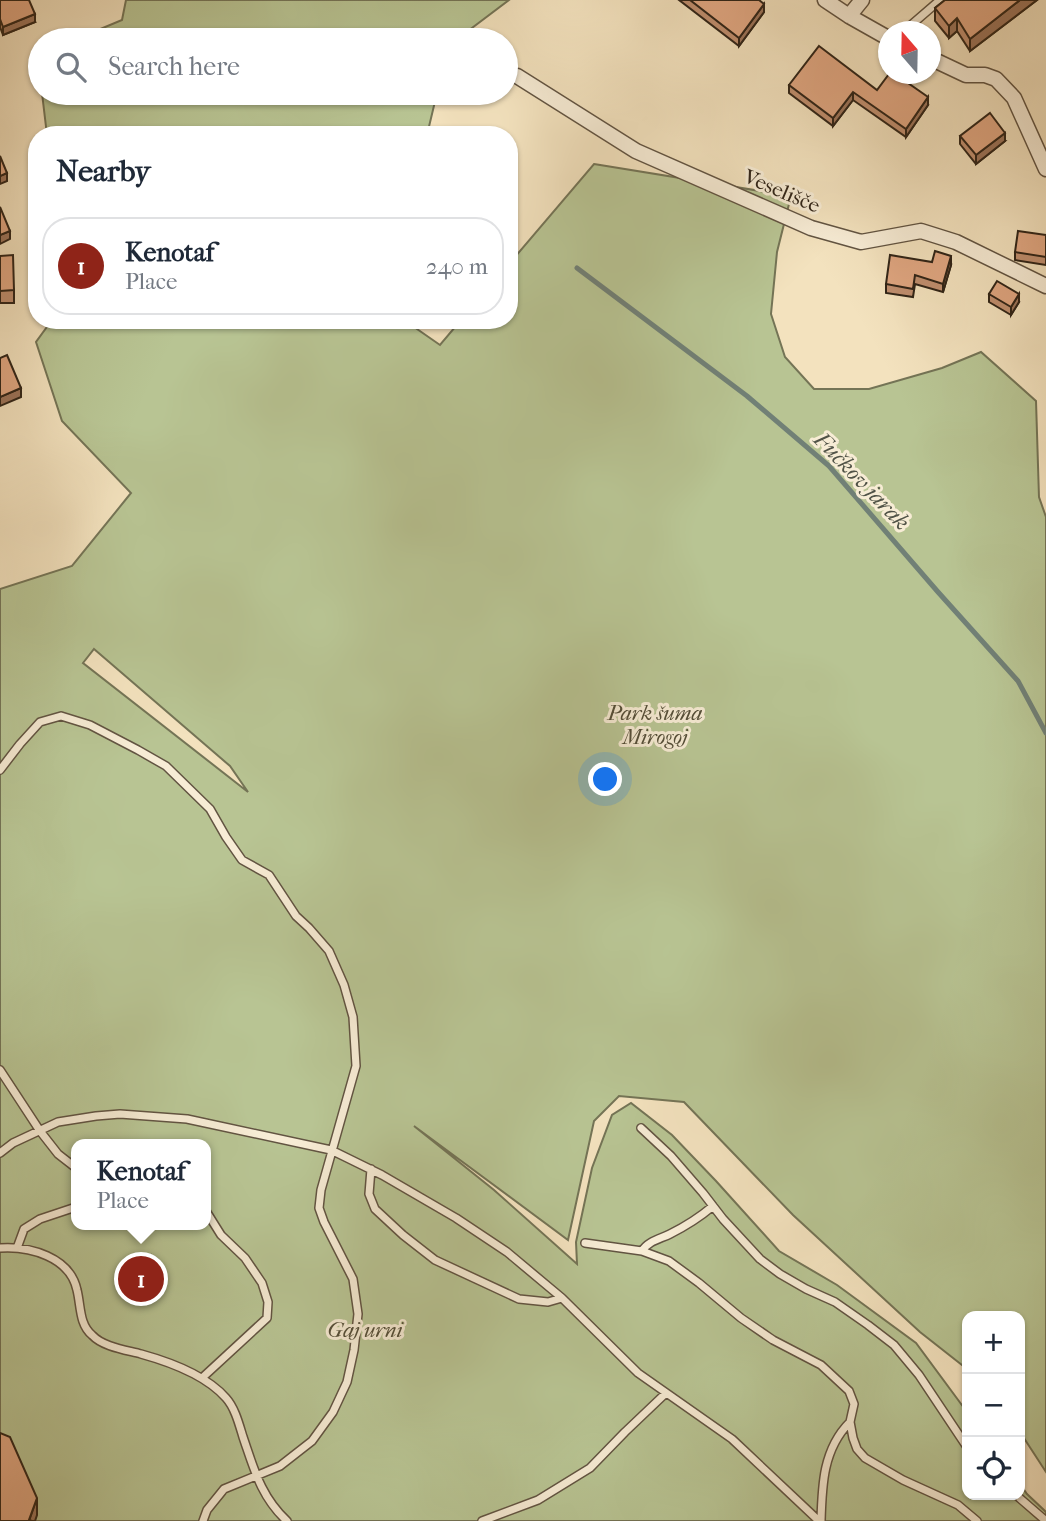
<!DOCTYPE html>
<html lang="en">
<head>
<meta charset="utf-8">
<style>
	:root { --surface:#fff; --page:#f6f6f7; --text:#1f2937; --muted:#747a83; --line:#e0e1e3; --accent:#8f2418 }
	body { margin:0; font-family:"IM FELL French Canon",serif; background:var(--page); color:var(--text) }
	.controls { position:absolute; right:21px; bottom:21px; display:grid; overflow:hidden; border-radius:14px; box-shadow:0 2px 5px #0004 }
	.controls button { width:63px; height:63px; display:grid; place-items:center; padding:0; border:0; border-bottom:2px solid var(--line); background:var(--surface); color:var(--text); font:35px sans-serif }
	.compass { position:absolute; left:878px; top:21px; width:63px; height:63px; border-radius:50%; background:var(--surface); box-shadow:0 2px 5px #0004; rotate:340deg }
	.you { position:absolute; left:606px; top:780px; width:24px; height:24px; margin:-18px; border:5px solid #fff; border-radius:50%; background:#1a73e8; box-shadow:0 0 0 10px #1a73e833 }
	.badge { display:grid; place-items:center; width:46px; height:46px; border-radius:50%; background:var(--accent); color:#fff; font-size:23px; font-weight:700 }
	.pin { position:absolute; translate:-50% -50%; border:4px solid #fff; box-shadow:0 2px 7px #0006 }
	.popup { position:absolute; left:71px; top:1139px; width:140px; height:91px; box-sizing:border-box; display:grid; place-content:center; border-radius:14px; background:var(--surface); filter:drop-shadow(0 2px 5px #0005); font-size:23px; white-space:nowrap; color:var(--muted) }
	.popup b { font-size:26px; color:var(--text) }
	.popup::after { content:''; position:absolute; left:50%; top:100%; margin-left:-14px; border:14px solid transparent; border-top-color:var(--surface) }
	.list { margin:0; padding:0; list-style:none }
	h2 { display:flex; justify-content:space-between; align-items:center; height:91px; margin:0; padding:0 28px; font-size:30px }
	h2 small { font-size:23px; font-weight:400; color:var(--muted) }
	.list li { display:grid; grid-template-columns:46px 1fr auto; gap:21px; align-items:center; box-sizing:border-box; height:98px; margin:0 14px 14px; padding:0 14px; border:2px solid var(--line); border-radius:28px }
	.list b { display:block; font-size:26px; white-space:nowrap }
	.list p { margin:0; font-size:23px; white-space:nowrap; color:var(--muted) }
	.list em { font-size:23px; font-style:normal; color:var(--muted) }
	.icon { flex:none; width:38px; height:38px; fill:none; stroke:currentColor; stroke-width:2; stroke-linecap:round; stroke-linejoin:round }
	.map { position:relative; flex:none; width:1046px; height:1521px; overflow:hidden }
	.search { position:absolute; background:var(--surface); box-shadow:0 2px 5px #0004; left:28px; top:28px; width:490px; height:77px; display:flex; align-items:center; gap:18px; box-sizing:border-box; padding:0 24px; border-radius:38px; color:var(--muted); font-size:26px }
	.panel { position:absolute; background:var(--surface); box-shadow:0 2px 5px #0004; left:28px; top:126px; width:490px; height:203px; border-radius:28px }
	.map>svg:first-child { display:block }
	.green { fill:#b8c493; stroke:#747456; stroke-width:2; fill-rule:evenodd }
	.lines { fill:none; stroke-linecap:round; stroke-linejoin:round }
	.stream { stroke:#718076; stroke-width:5 }
	.service-casing { stroke:#625442; stroke-width:10 }
	.minor-casing { stroke:#625442; stroke-width:17 }
	.service { stroke:#f7ecd5; stroke-width:7 }
	.minor { stroke:#f7ecd5; stroke-width:14 }
	.wall { fill:#c08f6f; stroke:#312518; stroke-width:2 }
	.shaded-wall { fill:#9c745a; stroke:#312518; stroke-width:2 }
	.building { fill:#dfa681; stroke:#312518; stroke-width:2 }
	.labels { text-anchor:middle; dominant-baseline:central; stroke-width:6; stroke-linejoin:round; paint-order:stroke }
	.street-label { font-size:21px; fill:#312518; stroke:#f7ecd5 }
	.park-label { font-size:21px; font-style:italic; fill:#534d37; stroke:#f7ecd5 }
	.water-label { font-size:23px; font-style:italic; fill:#515347; stroke:#f7ecd5 }
</style>
</head>
<body>
<div class="map">
<svg width="1046" height="1521" viewBox="0 0 1046 1521">
	<rect width="100%" height="100%" fill="#f3e2be"/>
	<filter id="stains"><feTurbulence type="fractalNoise" baseFrequency=".00286" numOctaves="4"/><feColorMatrix values="0 0 0 0 .2 0 0 0 0 .09 0 0 0 0 .02 0 0 0 .5 -.17"/></filter>
	<radialGradient id="worn" r=".72"><stop offset=".6" stop-color="#630" stop-opacity="0"/><stop offset="1" stop-color="#630" stop-opacity=".3"/></radialGradient>
	<!-- green -->
	<path class="green" d="M126 0H509L456 40H74L122 20Z
		M42 93H437L427 135H47Z
		M594 164 791 196 777 252 771 314 785 357 814 389H869L942 368 981 352 1036 401 1039 497 1046 517V1472L1020 1432V1316H967V1369L920 1332 793 1215 684 1102 619 1096 594 1121 568 1240 414 1126 494 1190 577 1264 576 1242 592 1168 612 1115 631 1103 672 1135 716 1181 779 1251 837 1285 916 1343 967 1412V1495H1020V1484L1027 1494 1046 1512V1521H0V589L72 566 131 493 62 421 36 342 52 320H404L440 345 461 320H509V264ZM94 649 230 766 248 792 83 663ZM76 1144H206V1225H76Z"/>
	<g class="lines">
		<!-- stream -->
		<path class="stream" d="M577 268 747 396 829 466 938 592 1018 681 1046 733"/>
		<defs>
			<path id="service" d="M903 32 940 0
				M0 770 20 744 40 722 61 716 90 725 138 750 166 766 210 809 226 837 242 860 269 875 296 916 309 928 329 951 344 985 353 1017 356 1066 321 1190 319 1208 324 1222 353 1279 358 1314 354 1350 347 1382 333 1412 312 1441 280 1466 224 1489 207 1510 203 1521
				M0 1070 40 1131 58 1154 76 1168
				M641 1128 671 1156 703 1193 723 1219 760 1259 780 1274 806 1289 835 1302 868 1325 894 1345 919 1375 967 1447
				M0 1153 13 1143 58 1122 96 1116 120 1114 187 1119 331 1150 382 1175 456 1218 507 1252 562 1298 638 1373 732 1439 819 1521
				M371 1169 369 1194 375 1209 403 1235 435 1260 519 1299 548 1302 562 1298
				M585 1243 642 1251 669 1261 699 1283 741 1318 773 1340 821 1365 849 1391 854 1404 850 1422 853 1438 857 1449 865 1458 903 1480 958 1505 977 1521
				M0 1248C30 1246 70 1257 77 1290 81 1306 79 1324 92 1335 103 1347 126 1350 141 1354 170 1362 206 1375 226 1398 235 1408 239 1424 243 1437 254 1469 261 1497 287 1521
				M17 1248 24 1229 40 1219 76 1207
				M642 1251C648 1241 660 1239 670 1234 686 1226 700 1217 713 1206
				M202 1378 267 1318 268 1302 262 1283 245 1258 221 1235 206 1211
				M1016 1495 1046 1521
				M482 1521 538 1500 590 1468 625 1432 666 1393
				M821 1521C822 1485 823 1449 850 1422"/>
			<path id="minor" d="M825 0 849 16 888 38
				M849 16 862 0
				M930 58 966 75H985L996 79 1014 98 1046 169
				M517 76 636 151 811 228 861 242 921 231 956 242 1046 286"/>
		</defs>
		<!-- service casing -->
		<use href="#service" class="service-casing"/>
		<!-- minor casing -->
		<use href="#minor" class="minor-casing"/>
		<!-- service -->
		<use href="#service" class="service"/>
		<!-- minor -->
		<use href="#minor" class="minor"/>
	</g>
	<!-- wall -->
	<path class="wall" d="M0 0 35 22 3 35 0 27Z
		M679 0H759L764 12 739 46Z
		M945 0H1037L970 51 957 31 949 38 935 21V8Z
		M789 85 877 90 928 105 906 137 853 100 833 126 789 93Z
		M960 136 1005 141 976 164 960 144Z
		M1046 235V265L1015 260V252Z
		M0 256 14 290V303H0Z
		M951 265 943 292 915 284 913 297 886 293V284Z
		M989 294 1019 302 1011 315 989 302Z
		M126 1261 157 1288 132 1294 126 1269Z"/>
	<!-- shaded-wall -->
	<path class="shaded-wall" d="M1020 0H1037L970 51V39Z
		M764 4V12L739 46V38Z
		M35 14V22L3 35V27Z
		M957 18V31L949 38V26Z
		M853 92V100L833 126V118Z
		M928 97V105L906 137V129Z
		M1005 133V141L976 164V155Z
		M7 173V181L0 184V176Z
		M10 231V239L0 244V235Z
		M951 256V265L943 292V284Z
		M1019 294V302L1011 315V307Z
		M21 388V397L0 406V397Z
		M157 1280V1288L132 1294V1286Z
		M37 1498V1515L35 1521H29Z"/>
	<!-- building -->
	<path class="building" d="M0 0H29L35 14 3 27 0 19Z
		M690 0H759L764 4 739 38Z
		M945 0H1020L970 39 957 18 949 26 935 8Z
		M819 46 877 90 889 74H895L928 97 906 129 853 92 833 118 789 85Z
		M990 113 1005 133 976 155 960 136Z
		M0 156 7 173 0 176Z
		M0 207 10 231 0 235Z
		M1018 231 1046 235V257L1015 252Z
		M935 251 951 256 943 284 915 275 913 289 886 284 890 255 932 262Z
		M13 255 14 290 0 291V256Z
		M997 281 1019 294 1011 307 989 294Z
		M7 355 21 388 0 397V358Z
		M151 1255 157 1280 132 1286 126 1261Z
		M0 1433 10 1437 37 1498 29 1520 32 1521H0Z"/>
	<g class="labels">
		<!-- street labels -->
		<g class="street-label">
			<text transform="translate(782 191) rotate(23)">Veselišče</text>
		</g>
		<!-- park labels -->
		<g class="park-label">
			<text x="655" y="713">Park šuma<tspan x="655" dy="24">Mirogoj</tspan></text>
			<text x="365" y="1330">Gaj urni</text>
		</g>
		<!-- water labels -->
		<g class="water-label">
			<text transform="translate(862 481) rotate(46)">Fučkov jarak</text>
		</g>
	</g>
	<rect width="100%" height="100%" filter="url(#stains)"/>
	<rect width="100%" height="100%" fill="url(#worn)"/>
</svg>
<div class="controls">
<button>+</button>
<button>−</button>
<button><svg class="icon" aria-label="locate" viewBox="0 0 24 24"><circle cx="12" cy="12" r="6"/><path d="M12 2v4M12 18v4M2 12h4M18 12h4"/></svg></button>
</div>
<svg class="compass" viewBox="-18 -18 36 36"><path d="M0-13l5 13h-10z" fill="#e53935"/><path d="M0 13l5-13h-10z" fill="#747a83"/></svg>
<div class="you"></div>
<div class="pin badge" style="left:141px;top:1279px">1</div>
<div class="popup"><b>Kenotaf</b>Place</div>
<div class="search"><svg class="icon" aria-label="search" viewBox="0 0 24 24"><circle cx="10" cy="10" r="6"/><path d="M15 15l6 6"/></svg>Search here</div>
<section class="panel">
<h2>Nearby<small></small></h2>
<ul class="list">
<li><span class="badge">1</span><div><b>Kenotaf</b><p>Place</p></div><em>240 m</em></li>
</ul>
</section>
</div>
</body>
</html>
